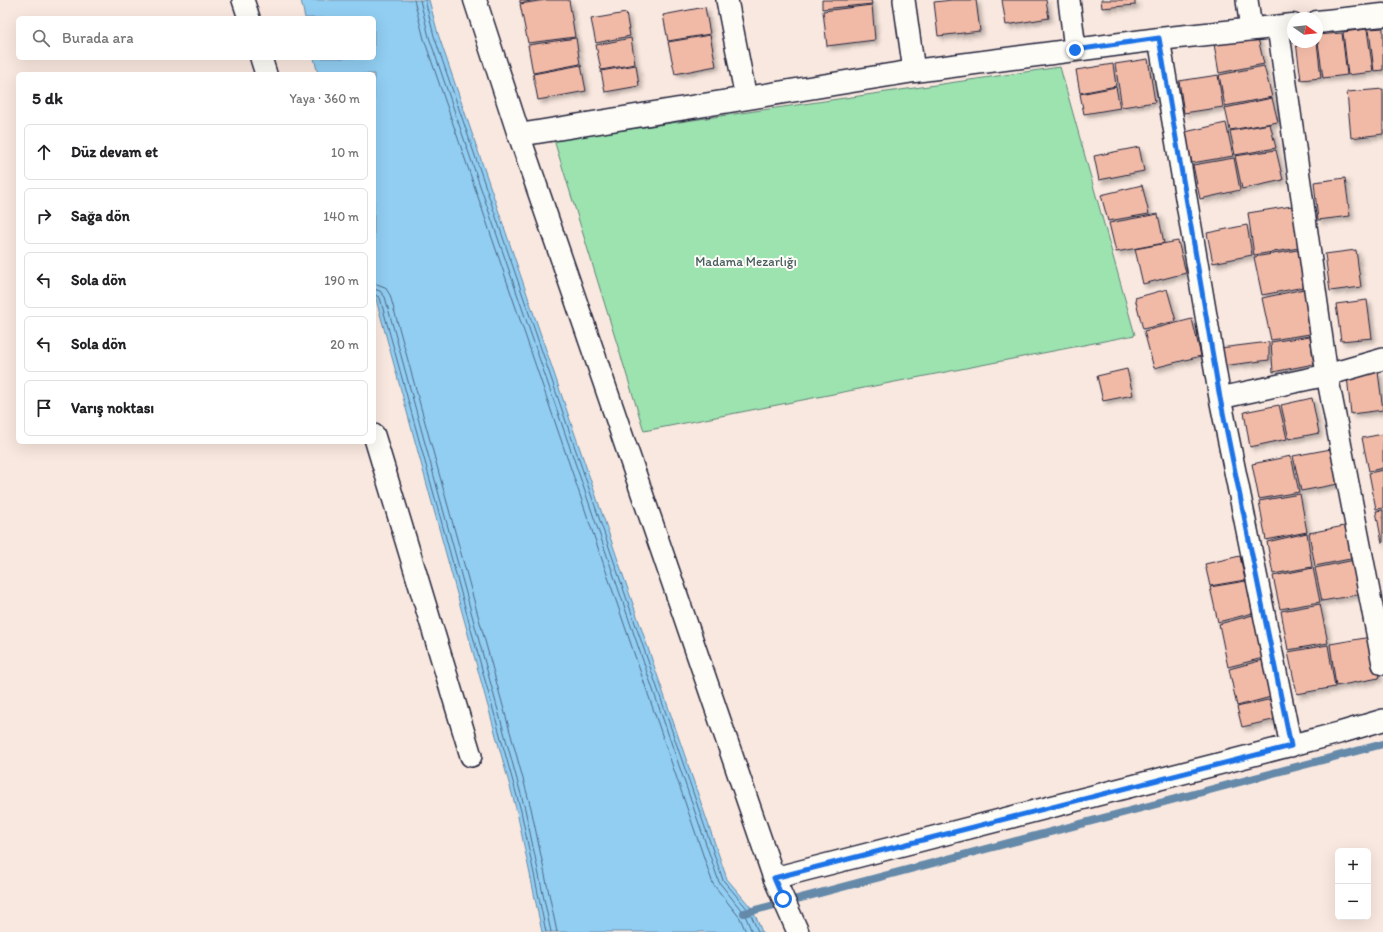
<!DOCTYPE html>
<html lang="tr">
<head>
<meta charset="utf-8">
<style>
	:root { --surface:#fff; --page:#f6f6f6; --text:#202124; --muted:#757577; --line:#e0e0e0 }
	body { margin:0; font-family:Itim,sans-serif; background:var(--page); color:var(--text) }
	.controls { position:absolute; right:12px; bottom:12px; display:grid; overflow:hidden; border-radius:6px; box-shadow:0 4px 16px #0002 }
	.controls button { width:36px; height:36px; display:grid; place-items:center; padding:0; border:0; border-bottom:1px solid var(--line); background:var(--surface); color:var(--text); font:20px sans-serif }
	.compass { position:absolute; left:1287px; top:12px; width:36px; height:36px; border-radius:50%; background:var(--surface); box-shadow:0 4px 16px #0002; rotate:104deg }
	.stop { position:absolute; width:12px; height:12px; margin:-9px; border:3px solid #1a73e8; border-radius:50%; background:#fff }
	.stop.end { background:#1a73e8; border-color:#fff; box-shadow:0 1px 4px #0008 }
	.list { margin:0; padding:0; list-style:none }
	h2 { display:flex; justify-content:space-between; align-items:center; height:52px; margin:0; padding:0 16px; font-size:17px }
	h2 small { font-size:13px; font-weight:400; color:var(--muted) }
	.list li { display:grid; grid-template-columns:26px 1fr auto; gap:12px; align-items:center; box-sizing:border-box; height:56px; margin:0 8px 8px; padding:0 8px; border:1px solid var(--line); border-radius:6px }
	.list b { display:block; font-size:15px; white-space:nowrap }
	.list em { font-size:13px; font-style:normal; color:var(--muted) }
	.icon { flex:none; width:22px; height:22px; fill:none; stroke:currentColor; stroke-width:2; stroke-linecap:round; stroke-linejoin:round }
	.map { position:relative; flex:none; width:1383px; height:932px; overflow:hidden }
	.search { position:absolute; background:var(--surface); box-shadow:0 4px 16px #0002; left:16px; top:16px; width:360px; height:44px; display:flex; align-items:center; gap:10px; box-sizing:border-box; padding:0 14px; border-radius:6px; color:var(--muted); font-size:15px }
	.panel { position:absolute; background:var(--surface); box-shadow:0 4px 16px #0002; left:16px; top:72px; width:360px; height:372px; border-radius:6px }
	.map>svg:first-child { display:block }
	.green { fill:#9ce3b0; stroke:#5f8276 }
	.water { fill:#91cef2; stroke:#6589a9 }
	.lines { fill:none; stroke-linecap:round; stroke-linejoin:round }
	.shore { stroke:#4e6784; stroke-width:1 }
	.stream { stroke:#6589a9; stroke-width:8 }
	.building { fill:#f1baa7; stroke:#22223b; filter:url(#shadow) }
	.minor-casing { stroke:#22223b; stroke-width:24 }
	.secondary-casing { stroke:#22223b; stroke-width:25 }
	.minor { stroke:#fdfcf7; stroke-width:21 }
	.secondary { stroke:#fdfcf7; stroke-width:22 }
	.route { stroke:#1a73e8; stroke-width:5 }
	.labels { text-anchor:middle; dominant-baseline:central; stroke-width:4; stroke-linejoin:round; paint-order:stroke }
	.park-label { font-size:13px; fill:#475c5e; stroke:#fdfcf7 }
</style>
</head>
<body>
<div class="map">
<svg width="1383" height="932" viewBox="0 0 1383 932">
	<defs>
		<filter id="shadow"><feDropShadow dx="3.5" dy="3.5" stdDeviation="2" flood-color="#0004"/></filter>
	</defs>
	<rect width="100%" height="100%" fill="#f9e8df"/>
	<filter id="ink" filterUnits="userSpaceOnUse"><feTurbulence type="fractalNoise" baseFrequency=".025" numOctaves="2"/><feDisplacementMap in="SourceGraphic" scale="8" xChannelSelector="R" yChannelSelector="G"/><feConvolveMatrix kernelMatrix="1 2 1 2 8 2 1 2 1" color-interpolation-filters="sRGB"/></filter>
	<g filter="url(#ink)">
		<!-- green -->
		<path class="green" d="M1060 67 1135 335 644 431 554 140Z"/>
		<!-- water -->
		<path class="water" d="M301 0H429L438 34 727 879 753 910 762 932H542L517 812 374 292V74H318L314 58H374V18H305Z"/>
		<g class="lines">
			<!-- shore -->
			<path class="shore" d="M414 0 424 39 713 884 740 918 746 932
				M420 0 429 37 719 882 745 915 752 932
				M425 0 434 36 723 880 750 912 758 932
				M374 283 385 287 390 295 531 808 557 932
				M374 289 380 291 385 297 525 809 551 932
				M374 294 380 298 521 811 546 932"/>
			<!-- stream -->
			<path class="stream" d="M744 913 1383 744"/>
		</g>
		<!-- building -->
		<path class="building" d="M520 0H536L520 3Z
			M546 0H569L575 37 528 43 520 4Z
			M822 0H871L872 4 822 9Z
			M952 0H976L980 31 938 36 934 2Z
			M1002 0H1046L1049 18 1006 25Z
			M1101 0H1135V5L1102 8Z
			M872 5 875 40 827 46 823 11Z
			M705 7 710 34 668 41 663 15Z
			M626 13 630 36 596 43 591 19Z
			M1383 28V70L1374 71 1369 29Z
			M1367 29 1373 72 1348 75 1343 32Z
			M1342 33 1347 75 1323 78 1317 35Z
			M1257 34 1264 64 1219 73 1214 44Z
			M710 35 716 66 675 74 668 42Z
			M576 38 580 64 533 73 528 45Z
			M631 38 635 64 601 70 596 45Z
			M1296 42H1317L1321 78 1301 80Z
			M1148 59 1155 102 1122 107 1115 64Z
			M1113 64 1116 86 1080 93 1076 70Z
			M581 65 586 91 538 100 533 74Z
			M636 65 639 86 605 92 601 71Z
			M1264 66 1272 97 1225 106 1219 75Z
			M1218 75 1223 107 1184 113 1179 81Z
			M1116 87 1120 108 1084 114 1080 94Z
			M1383 89V134L1351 138 1347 92Z
			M1272 98 1278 122 1230 130 1225 108Z
			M1226 123 1233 156 1192 163 1185 132Z
			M1270 124 1276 148 1235 155 1230 131Z
			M1139 147 1144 171 1099 180 1094 156Z
			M1276 150 1283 180 1242 189 1235 156Z
			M1234 158 1240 190 1200 199 1193 165Z
			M1345 178 1350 216 1318 220 1314 182Z
			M1142 185 1149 214 1108 221 1101 195Z
			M1292 206 1299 248 1254 255 1248 213Z
			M1158 214 1164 243 1116 252 1109 223Z
			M1247 225 1252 255 1213 263 1207 233Z
			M1178 241 1186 273 1143 284 1135 249Z
			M1298 250 1304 287 1262 295 1254 257Z
			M1356 250 1361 287 1330 291 1325 254Z
			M1167 289 1176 321 1143 329 1135 298Z
			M1304 289 1310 334 1271 340 1262 298Z
			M1367 300 1372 338 1341 341 1336 304Z
			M1192 319 1201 356 1154 368 1144 331Z
			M1310 336 1314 364 1273 372 1271 342Z
			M1269 342V360L1222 366 1220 348Z
			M1127 369 1133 395 1103 401 1097 376Z
			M1378 372 1383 410 1351 414 1347 376Z
			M1312 398 1319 433 1289 439 1281 405Z
			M1279 405 1287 439 1250 447 1244 412Z
			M1383 434V468L1369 471 1362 438Z
			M1331 449 1338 484 1301 491 1293 456Z
			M1291 456 1299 492 1259 499 1252 464Z
			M1383 470V508L1376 509 1369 473Z
			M1300 494 1307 532 1266 540 1259 501Z
			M1383 510V542L1382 543 1376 511Z
			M1349 525 1355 558 1315 566 1309 533Z
			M1307 533 1312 567 1273 574 1267 542Z
			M1240 556 1245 580 1210 586 1205 564Z
			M1355 560 1362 594 1322 601 1315 568Z
			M1313 568 1320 602 1280 609 1273 576Z
			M1246 581 1253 613 1218 622 1210 587Z
			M1320 604 1328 643 1288 650 1281 611Z
			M1253 615 1263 658 1228 667 1219 624Z
			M1371 637 1379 678 1336 686 1330 644Z
			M1328 645 1335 687 1297 694 1288 652Z
			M1263 660 1271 697 1237 706 1229 669Z
			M1272 699 1277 719 1242 727 1237 707Z"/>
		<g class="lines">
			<defs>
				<path id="minor" d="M243 0 249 18
					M727 0 746 98
					M904 0 914 71
					M1069 0 1075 49
					M1247 0 1251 29
					M1278 27 1327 375 1383 664
					M1159 39 1220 398 1291 746
					M261 58 266 74
					M519 135 774 878 798 932
					M1220 398 1327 375 1383 359
					M374 435 471 756
					M774 878 1339 733 1383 720"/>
				<path id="secondary" d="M475 0 519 135 914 71 1159 39 1293 25
					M1317 22 1383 15"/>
			</defs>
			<!-- minor casing -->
			<use href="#minor" class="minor-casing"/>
			<!-- secondary casing -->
			<use href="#secondary" class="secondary-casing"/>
			<!-- minor -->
			<use href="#minor" class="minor"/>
			<!-- secondary -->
			<use href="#secondary" class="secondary"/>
		</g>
	</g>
	<g class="lines" filter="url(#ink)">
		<!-- route -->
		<path class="route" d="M783 899 774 878 1291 746 1220 398 1159 38 1075 50"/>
	</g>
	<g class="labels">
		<!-- park labels -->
		<g class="park-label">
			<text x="746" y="261">Madama Mezarlığı</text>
		</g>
	</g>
</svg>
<div class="controls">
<button>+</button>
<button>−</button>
</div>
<svg class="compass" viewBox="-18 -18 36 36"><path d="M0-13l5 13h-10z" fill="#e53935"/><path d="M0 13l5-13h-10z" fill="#757577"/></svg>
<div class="stop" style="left:783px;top:899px"></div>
<div class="stop end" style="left:1075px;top:50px"></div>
<div class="search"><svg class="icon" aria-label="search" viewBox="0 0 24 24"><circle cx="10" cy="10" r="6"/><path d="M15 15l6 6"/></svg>Burada ara</div>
<section class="panel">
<h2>5 dk<small>Yaya · 360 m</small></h2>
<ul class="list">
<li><svg class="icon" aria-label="ahead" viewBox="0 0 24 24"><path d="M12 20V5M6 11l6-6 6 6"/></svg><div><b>Düz devam et</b></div><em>10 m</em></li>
<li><svg class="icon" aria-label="right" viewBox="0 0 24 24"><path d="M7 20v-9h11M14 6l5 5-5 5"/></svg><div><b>Sağa dön</b></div><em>140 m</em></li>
<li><svg class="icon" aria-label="left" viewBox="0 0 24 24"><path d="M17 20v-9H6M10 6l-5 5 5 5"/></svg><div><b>Sola dön</b></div><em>190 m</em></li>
<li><svg class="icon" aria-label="left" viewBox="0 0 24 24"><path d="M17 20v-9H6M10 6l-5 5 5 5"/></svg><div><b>Sola dön</b></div><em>20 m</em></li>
<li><svg class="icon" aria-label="arrive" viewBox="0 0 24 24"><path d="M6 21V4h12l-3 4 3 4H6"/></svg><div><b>Varış noktası</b></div></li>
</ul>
</section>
</div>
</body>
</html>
